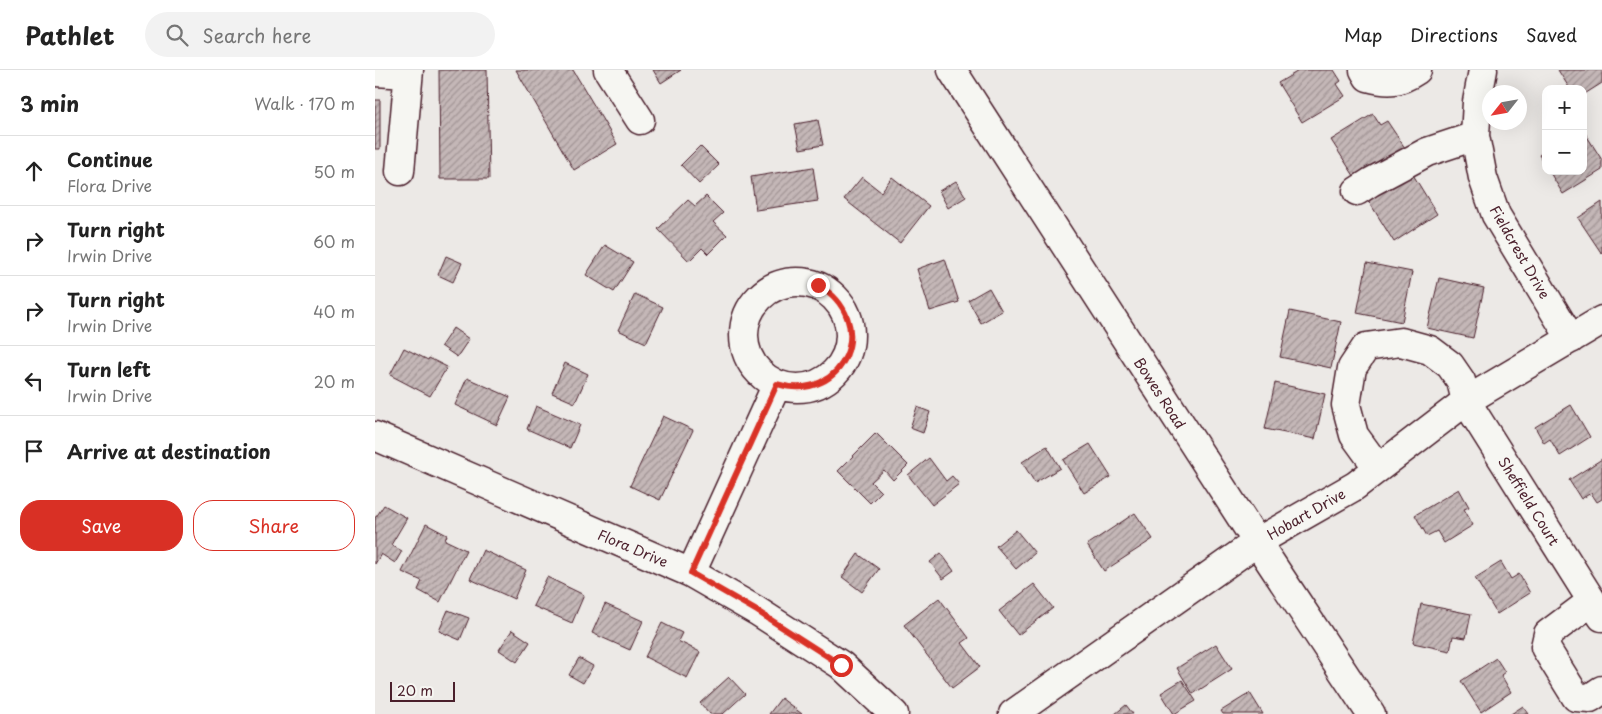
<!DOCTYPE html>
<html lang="en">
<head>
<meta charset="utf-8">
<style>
	:root { --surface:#fff; --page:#f2f2f2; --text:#222; --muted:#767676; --line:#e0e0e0; --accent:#d93025 }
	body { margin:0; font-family:"Playpen Sans",sans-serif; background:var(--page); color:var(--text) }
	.controls { position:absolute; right:15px; top:15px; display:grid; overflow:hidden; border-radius:10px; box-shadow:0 5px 20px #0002 }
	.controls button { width:45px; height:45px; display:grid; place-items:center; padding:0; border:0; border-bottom:1px solid var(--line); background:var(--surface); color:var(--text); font:25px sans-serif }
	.compass { position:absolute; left:1107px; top:15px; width:45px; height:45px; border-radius:50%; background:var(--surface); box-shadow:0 5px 20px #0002; rotate:239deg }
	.scale { position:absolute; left:15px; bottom:12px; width:65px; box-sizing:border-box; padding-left:5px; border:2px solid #4a1f2b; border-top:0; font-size:14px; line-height:18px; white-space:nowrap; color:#4a1f2b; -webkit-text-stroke:4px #f6f6f2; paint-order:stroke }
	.stop { position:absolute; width:15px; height:15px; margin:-11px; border:4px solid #d93025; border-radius:50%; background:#fff }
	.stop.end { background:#d93025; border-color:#fff; box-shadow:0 1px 5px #0008 }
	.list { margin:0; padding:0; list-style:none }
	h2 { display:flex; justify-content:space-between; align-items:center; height:65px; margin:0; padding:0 20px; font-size:21px }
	h2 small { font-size:16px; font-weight:400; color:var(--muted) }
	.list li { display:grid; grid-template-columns:32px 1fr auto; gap:15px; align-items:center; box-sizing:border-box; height:70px; padding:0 20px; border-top:1px solid var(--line) }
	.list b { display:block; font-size:19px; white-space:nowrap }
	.list p { margin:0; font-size:16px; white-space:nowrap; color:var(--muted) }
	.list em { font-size:16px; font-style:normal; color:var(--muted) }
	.actions { display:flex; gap:10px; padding:15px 20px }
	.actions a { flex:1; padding:11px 0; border:1px solid var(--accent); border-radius:20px; text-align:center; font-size:18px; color:var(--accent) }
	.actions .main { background:var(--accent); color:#fff }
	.icon { flex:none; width:28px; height:28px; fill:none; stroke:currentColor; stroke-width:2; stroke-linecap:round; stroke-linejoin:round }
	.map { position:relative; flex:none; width:1227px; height:644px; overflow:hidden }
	header { display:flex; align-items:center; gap:30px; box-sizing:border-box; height:70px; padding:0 25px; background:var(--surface); border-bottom:1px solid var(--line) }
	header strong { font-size:24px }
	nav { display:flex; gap:28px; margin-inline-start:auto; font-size:18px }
	.search { width:350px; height:45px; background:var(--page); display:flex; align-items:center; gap:12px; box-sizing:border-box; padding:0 18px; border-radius:28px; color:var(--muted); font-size:19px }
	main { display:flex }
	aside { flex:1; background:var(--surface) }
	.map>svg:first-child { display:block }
	.building { fill:url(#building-hatch); stroke:#4a1f2b }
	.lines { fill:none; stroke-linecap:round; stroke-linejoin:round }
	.minor-casing { stroke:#4a1f2b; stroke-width:31 }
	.major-casing { stroke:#4a1f2b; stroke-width:31 }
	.minor { stroke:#f6f6f2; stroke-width:28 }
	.major { stroke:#f6f6f2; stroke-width:28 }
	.route { stroke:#d93025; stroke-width:6 }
	.labels { text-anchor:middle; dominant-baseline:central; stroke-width:4; stroke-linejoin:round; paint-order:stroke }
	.street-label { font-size:14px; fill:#4a1f2b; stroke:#f6f6f2 }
</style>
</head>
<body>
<header>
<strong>Pathlet</strong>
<div class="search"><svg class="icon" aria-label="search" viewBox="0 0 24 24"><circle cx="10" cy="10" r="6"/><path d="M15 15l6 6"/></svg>Search here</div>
<nav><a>Map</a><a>Directions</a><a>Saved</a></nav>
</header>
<main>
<aside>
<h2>3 min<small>Walk · 170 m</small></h2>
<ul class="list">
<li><svg class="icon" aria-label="ahead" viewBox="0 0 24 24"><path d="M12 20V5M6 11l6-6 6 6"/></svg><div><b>Continue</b><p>Flora Drive</p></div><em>50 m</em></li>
<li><svg class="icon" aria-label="right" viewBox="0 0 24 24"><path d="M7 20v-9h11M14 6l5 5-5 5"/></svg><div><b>Turn right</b><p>Irwin Drive</p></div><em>60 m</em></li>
<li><svg class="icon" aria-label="right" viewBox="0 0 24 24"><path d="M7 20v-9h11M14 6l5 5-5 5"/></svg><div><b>Turn right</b><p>Irwin Drive</p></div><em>40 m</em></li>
<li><svg class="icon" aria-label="left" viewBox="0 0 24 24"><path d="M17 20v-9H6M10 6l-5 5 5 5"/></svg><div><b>Turn left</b><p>Irwin Drive</p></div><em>20 m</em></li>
<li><svg class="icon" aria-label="arrive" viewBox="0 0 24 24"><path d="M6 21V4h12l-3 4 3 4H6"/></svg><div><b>Arrive at destination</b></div></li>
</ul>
<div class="actions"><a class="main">Save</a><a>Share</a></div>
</aside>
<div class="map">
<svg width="1227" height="644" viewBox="0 0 1227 644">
	<defs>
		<pattern id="building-hatch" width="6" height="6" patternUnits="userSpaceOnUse" patternTransform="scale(1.25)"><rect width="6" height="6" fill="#c4b7b7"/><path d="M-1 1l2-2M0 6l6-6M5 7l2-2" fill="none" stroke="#a19495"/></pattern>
	</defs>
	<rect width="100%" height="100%" fill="#ece9e6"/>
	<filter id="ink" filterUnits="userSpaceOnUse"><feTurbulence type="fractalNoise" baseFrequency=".02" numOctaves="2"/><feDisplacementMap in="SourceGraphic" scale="10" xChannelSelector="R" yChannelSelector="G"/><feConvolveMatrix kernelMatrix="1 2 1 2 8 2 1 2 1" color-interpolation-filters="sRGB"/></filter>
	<g filter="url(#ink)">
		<!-- building -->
		<path class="building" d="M64 0H112L114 109H65Z
			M141 0H198L242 74 199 100Z
			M278 0H306L286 13Z
			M925 0H959L966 11 962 14 970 26 927 52 903 13Z
			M1183 0H1227V13L1208 25V19H1195Z
			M0 30H5V79H0Z
			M998 44 1005 55 1012 51 1030 78 981 109 956 70Z
			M443 50 448 75 425 79 420 54Z
			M1208 60 1227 90V100L1188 124 1174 101H1208Z
			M325 76 344 95 324 114 306 95Z
			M1171 81V96L1164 85Z
			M438 97 443 131 381 140 376 107Z
			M1037 103 1062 144 1019 172 993 130Z
			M487 107 506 122 517 107 554 136 525 173 469 129Z
			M581 111 591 127 573 138 564 121Z
			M331 126 348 143 338 152 352 165 333 184 327 178 314 191 283 159 313 130 320 136Z
			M1227 132V184L1203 148Z
			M230 175 258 192 239 222 211 205Z
			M71 186 87 193 78 212 63 205Z
			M570 189 584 232 555 241 542 199Z
			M992 193 1037 202 1027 252 982 243Z
			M1064 208 1109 218 1098 268 1052 258Z
			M614 218 627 241 606 253 593 230Z
			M260 224 288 237 271 273 243 260Z
			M915 241 966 252 956 298 905 287Z
			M78 258 94 269 82 287 66 276Z
			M29 278 53 290 54 288 72 297 55 326 15 305Z
			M190 293 213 304 200 333 177 323Z
			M92 308 135 327 122 355 80 335Z
			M900 313 950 324 940 369 890 359Z
			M1196 335 1215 367 1185 386 1175 369 1169 373 1160 357Z
			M161 336 205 355 195 378 152 359Z
			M542 337 555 342 548 363 535 358Z
			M288 346 318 360 285 430 255 416Z
			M501 363 533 395 518 410 509 400 496 412 506 422 495 433 463 401Z
			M715 374 736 407 709 423 688 390Z
			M672 376 685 398 660 413 647 392Z
			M554 388 571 411 577 406 584 414 557 435 533 405Z
			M1227 389V429L1222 432 1216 423 1206 429 1194 410Z
			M1084 419 1094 437 1089 439 1098 455 1069 473 1062 461 1052 466 1040 445Z
			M9 435 32 448 16 475 27 481 20 493 6 484 0 494V447H1Z
			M760 443 778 469 729 501 712 475Z
			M51 454 72 465 70 470 91 480 65 532 43 520 47 511 27 502Z
			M641 460 660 483 641 499 621 476Z
			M108 480 151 500 139 529 95 509Z
			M566 483 579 501 568 509 555 492Z
			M483 484 504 499 487 522 467 507Z
			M1126 492 1136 509 1144 504 1155 523 1122 544 1100 508Z
			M172 507 209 525 197 553 158 536Z
			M659 514 678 538 643 565 624 541Z
			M564 528 594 568 587 573 605 597 577 618 529 555Z
			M230 534 268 551 255 580 217 563Z
			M1046 534 1096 544 1091 568 1078 566 1075 581 1038 573Z
			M73 540 94 548 85 570 64 561Z
			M287 553 307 563 303 571 325 582 312 608 270 587Z
			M137 560 155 572 142 592 124 580Z
			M841 574 857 599 818 624 802 598Z
			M204 588 218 596 208 613 194 605Z
			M1121 588 1130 602 1126 605 1136 622 1106 642 1086 611Z
			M354 607 370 624 348 644H335L325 633Z
			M807 610 821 631 799 644 786 623Z
			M875 623 888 644H848L846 641Z
			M406 628 427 644H394Z
			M751 635 758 644H740Z
			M1148 636 1154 644H1136Z"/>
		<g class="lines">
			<defs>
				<path id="minor" d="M233 0 265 50
					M989 0 993 7C1014 13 1024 12 1042 0
					M1108 0 1102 32 1100 66 1108 108 1121 145 1196 269
					M0 2 33 4
					M25 101 34 0
					M982 121 996 112 1052 82 1100 66
					M369 265a53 53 0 1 1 106 0a53 53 0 1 1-106 0Z
					M0 366 316 503 382 541 466 595 519 644
					M1003 398 979 365 971 335 977 298 991 277 1026 272 1055 280 1075 295 1086 311 1091 331 1227 547
					M316 503 402 314
					M1217 531 1173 564 1170 577 1201 627 1215 628 1227 620
					M638 644 882 472 980 416 1091 331 1227 250"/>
				<path id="major" d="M577 0 882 472 996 644"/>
			</defs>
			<!-- minor casing -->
			<use href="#minor" class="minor-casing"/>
			<!-- major casing -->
			<use href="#major" class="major-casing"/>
			<!-- minor -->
			<use href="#minor" class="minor"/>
			<!-- major -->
			<use href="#major" class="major"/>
		</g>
	</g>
	<g class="lines" filter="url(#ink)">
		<!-- route -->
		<path class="route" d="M443 215C505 250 470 335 402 314L316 503 382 541 466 595"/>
	</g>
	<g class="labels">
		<!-- street labels -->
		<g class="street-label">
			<text transform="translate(1145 182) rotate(60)">Fieldcrest Drive</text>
			<text transform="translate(785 323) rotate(57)">Bowes Road</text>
			<text transform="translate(1154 431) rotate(58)">Sheffield Court</text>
			<text transform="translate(931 444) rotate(-30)">Hobart Drive</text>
			<text transform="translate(258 478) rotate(23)">Flora Drive</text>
		</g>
	</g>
</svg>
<div class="controls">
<button>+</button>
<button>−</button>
</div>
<svg class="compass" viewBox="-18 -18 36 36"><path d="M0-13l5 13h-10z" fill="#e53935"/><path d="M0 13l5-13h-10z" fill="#767676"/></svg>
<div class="scale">20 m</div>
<div class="stop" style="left:466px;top:595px"></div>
<div class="stop end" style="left:443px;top:215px"></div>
</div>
</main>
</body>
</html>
